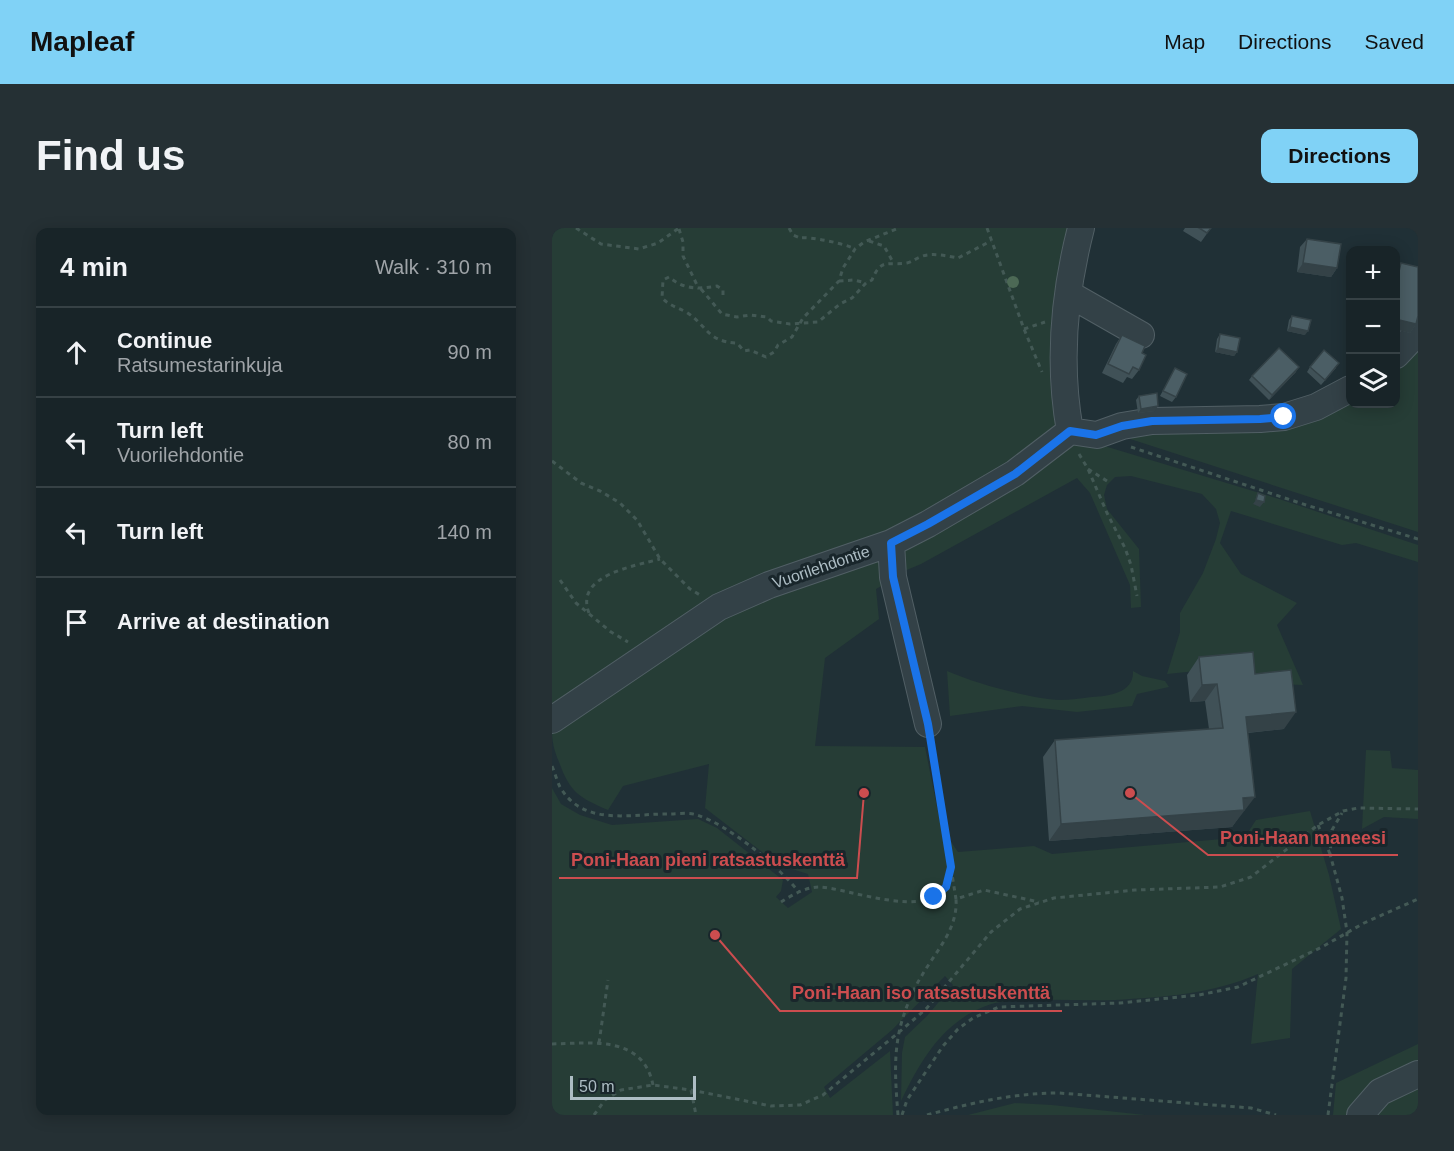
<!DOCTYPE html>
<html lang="en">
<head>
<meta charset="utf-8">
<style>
	:root { --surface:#182428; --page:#253034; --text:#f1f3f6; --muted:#9fa4a8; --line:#364145; --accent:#80d2f6 }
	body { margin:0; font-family:Helvetica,sans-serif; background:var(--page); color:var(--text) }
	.controls { position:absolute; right:18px; top:18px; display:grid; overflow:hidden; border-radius:12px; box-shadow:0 3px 15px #0003 }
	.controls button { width:54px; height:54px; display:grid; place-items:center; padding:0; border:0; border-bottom:2px solid var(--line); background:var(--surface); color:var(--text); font:30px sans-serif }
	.scale { position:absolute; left:18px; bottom:15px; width:126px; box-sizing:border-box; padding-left:6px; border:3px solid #adbdc4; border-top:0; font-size:16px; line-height:21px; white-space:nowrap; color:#adbdc4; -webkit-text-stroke:4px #19262b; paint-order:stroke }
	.stop { position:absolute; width:18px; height:18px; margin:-14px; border:4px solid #1a73e8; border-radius:50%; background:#fff }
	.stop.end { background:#1a73e8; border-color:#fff; box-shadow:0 2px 6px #0008 }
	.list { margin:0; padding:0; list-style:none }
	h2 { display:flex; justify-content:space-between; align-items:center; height:78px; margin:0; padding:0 24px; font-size:26px }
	h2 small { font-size:20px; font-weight:400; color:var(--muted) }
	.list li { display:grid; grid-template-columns:39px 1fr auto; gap:18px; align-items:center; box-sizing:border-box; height:90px; padding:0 24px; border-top:2px solid var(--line) }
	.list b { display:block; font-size:22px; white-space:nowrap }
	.list p { margin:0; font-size:20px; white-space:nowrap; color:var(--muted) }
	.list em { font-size:20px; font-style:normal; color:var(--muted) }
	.icon { flex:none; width:33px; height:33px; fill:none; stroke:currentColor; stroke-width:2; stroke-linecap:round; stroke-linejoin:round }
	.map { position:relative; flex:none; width:866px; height:887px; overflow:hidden; border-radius:12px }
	header { display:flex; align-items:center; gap:36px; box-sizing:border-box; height:84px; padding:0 30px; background:var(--accent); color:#111 }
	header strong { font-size:28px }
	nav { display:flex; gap:33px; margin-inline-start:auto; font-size:21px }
	.intro { display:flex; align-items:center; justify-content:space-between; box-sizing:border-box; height:144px; padding:0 36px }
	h1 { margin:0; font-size:42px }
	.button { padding:15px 27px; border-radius:12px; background:var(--accent); color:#111; font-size:21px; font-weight:700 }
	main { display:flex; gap:36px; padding:0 36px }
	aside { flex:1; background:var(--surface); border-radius:12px; box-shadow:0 3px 15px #0003 }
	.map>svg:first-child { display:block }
	.green { fill:#263d36 }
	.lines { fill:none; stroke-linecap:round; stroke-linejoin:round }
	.minor-casing { stroke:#515f65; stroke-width:28 }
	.path { stroke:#435955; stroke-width:3; stroke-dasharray:4.5 4.5; stroke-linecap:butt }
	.minor { stroke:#334147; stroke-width:26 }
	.tree { fill:#4c6955 }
	.wall { fill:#405157 }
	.shaded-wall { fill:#344247 }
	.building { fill:#4b5e65; stroke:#344247; stroke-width:1.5 }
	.route { stroke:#1a73e8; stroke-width:8 }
	.labels { text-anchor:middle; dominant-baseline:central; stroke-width:6; stroke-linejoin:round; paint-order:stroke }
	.street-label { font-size:16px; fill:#adbdc4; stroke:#19262b }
	.leader { fill:none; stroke:#cc4d4f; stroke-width:2 }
	.callout-dot { fill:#cc4d4f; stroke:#19262b; stroke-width:2 }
	.callout-label { font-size:18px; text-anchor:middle; font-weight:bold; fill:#cc4d4f; stroke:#19262b; stroke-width:6; stroke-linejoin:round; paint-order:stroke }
</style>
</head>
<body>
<header>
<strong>Mapleaf</strong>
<nav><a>Map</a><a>Directions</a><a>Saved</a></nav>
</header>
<div class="intro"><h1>Find us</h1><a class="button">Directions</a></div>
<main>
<aside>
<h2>4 min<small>Walk · 310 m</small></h2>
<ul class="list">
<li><svg class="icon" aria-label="ahead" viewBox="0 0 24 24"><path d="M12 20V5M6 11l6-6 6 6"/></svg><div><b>Continue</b><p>Ratsumestarinkuja</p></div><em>90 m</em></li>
<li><svg class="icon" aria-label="left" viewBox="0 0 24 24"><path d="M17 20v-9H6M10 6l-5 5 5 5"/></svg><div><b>Turn left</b><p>Vuorilehdontie</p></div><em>80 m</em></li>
<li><svg class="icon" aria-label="left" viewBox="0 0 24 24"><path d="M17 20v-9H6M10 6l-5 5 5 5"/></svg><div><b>Turn left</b></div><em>140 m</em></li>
<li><svg class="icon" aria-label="arrive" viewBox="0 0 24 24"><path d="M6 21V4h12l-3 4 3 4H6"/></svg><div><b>Arrive at destination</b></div></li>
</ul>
</aside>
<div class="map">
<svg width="866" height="887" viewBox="0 0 866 887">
	<rect width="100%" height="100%" fill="#203036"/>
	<!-- green -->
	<path class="green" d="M0 0H522L511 201 458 239 334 309 169 368 0 481Z
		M866 116V304L572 209 798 171V176H844V140Z
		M536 213 727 271 866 317V334L804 315 790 317 679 283 668 315 689 346 745 375 725 397 751 457 698 455 692 438 615 446 628 404V385L651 345 664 311 668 295 664 281 650 266 579 248 563 249 555 257 552 267 555 281 587 321 589 379 579 380 578 357 538 265 525 250 369 336 350 344 346 321 512 219Z
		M330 329 335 355 324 361 327 391 273 430 263 518 373 519 389 599 406 624 482 618 500 626 693 609 704 592 758 583 777 647 789 701 740 741 738 810 699 816 706 746C661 766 611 769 563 772 525 773 486 770 449 774 434 776 416 785 404 795 379 814 362 846 349 873L350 825 353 809 375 788 401 757 393 748 340 802 272 859 278 870 338 823 341 887H0V560L9 576 28 587 60 597 146 591 165 600 231 652 229 663 224 669 236 680 260 664 256 646 227 637 153 580 157 536 71 558 56 582C26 569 18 564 7 534 2 522 0 514 0 501L177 384Z
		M395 443C425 456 476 470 508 472 518 472 530 470 540 469 557 468 582 465 581 443L590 448 613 453 617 459 585 466 580 478 525 484 470 478 398 488Z
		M814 522 838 523 840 540 866 542V591L832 589 810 601Z
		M866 816V887H781L784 855Z
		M463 875 500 877 593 887H416Z"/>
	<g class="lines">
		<defs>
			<path id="minor" d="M517 66 589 107
				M844 127 866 104
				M518 203 545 207 570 198 600 193 708 191 732 189 764 179 798 161
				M518 203C506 136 512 66 529 0
				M339 315 341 349 376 496
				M0 492 167 379 217 357 339 315 376 296 463 245 518 203
				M808 887 828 864 866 846"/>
		</defs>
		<!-- minor casing -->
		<use href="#minor" class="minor-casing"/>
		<!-- path -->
		<path class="path" d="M24 0 49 16 87 21 106 15 127 0
			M237 0 241 7 248 10C256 8 295 16 303 21
			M435 0 472 101 490 144
			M127 1 131 14V28L147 61
			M317 13 332 18 341 34
			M287 53 302 52 314 55
			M149 61 170 86 185 89 198 87 215 89 219 93 238 96 266 94 288 76 300 70 314 55 320 52C329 29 337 38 355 35 360 34 363 31 368 29 379 24 395 28 406 30L439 13
			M171 67V62L165 58C147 61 132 62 117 49L111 52 110 70C118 78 125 79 134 84 155 97 155 114 185 115L192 123 198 122 214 129 222 124 226 117 240 109 251 90 287 53 291 40 303 21 312 14 347 0
			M472 101 493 94
			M579 219 754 277 866 311
			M527 226 536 241 555 285 573 320 579 337 585 368
			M0 233 29 255 48 263 68 275 85 292 108 331 138 361 148 367
			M536 241 555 253
			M8 352 24 375 59 404 76 414
			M37 385C22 347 83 338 108 331
			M379 516 404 671
			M0 538C3 545 5 553 8 559 32 600 81 585 118 586 126 586 137 584 145 587 177 597 226 638 247 664
			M766 597 778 626
			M229 674C240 667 254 659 267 659 296 660 378 693 394 657 397 652 397 645 399 639
			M47 815 56 752
			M0 816C39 815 91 807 101 857
			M139 862 144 887
			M42 887 53 872 69 862 101 857 139 862 219 878 248 877 271 867 346 805 374 781 439 704 468 681 502 670 583 662 668 659 699 649 766 597 791 583 806 580 866 581
			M346 887C343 848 340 816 355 778 359 769 363 758 369 749 383 724 406 702 404 671L432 662 487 674
			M350 887 355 872 391 818 406 801 421 790 447 779 568 775 647 767 686 759 770 719 812 695 866 671
			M375 887C419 875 461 865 507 865L699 880 724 887
			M776 887 794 750 795 704 790 670 778 626 780 602 790 585"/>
		<!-- minor -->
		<use href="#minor" class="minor"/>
	</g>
	<!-- trees -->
	<circle class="tree" cx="461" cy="54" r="6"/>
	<!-- wall -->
	<path class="wall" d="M633 0H659L649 14 631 3Z
		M755 11 785 40 779 49 745 44 748 19Z
		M849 35 864 96 858 105 843 101V43Z
		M740 88 753 107 735 103 737 92Z
		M668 106 685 124 682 128 663 124 665 111Z
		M570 107 590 125 587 142 580 151 575 149 571 155 550 145 564 116Z
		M758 139 784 140 769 157 755 144Z
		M623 140 624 169 620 174 608 168Z
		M744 144 717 172 697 152 700 148Z
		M587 168 603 183 586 185 584 172Z
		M647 429 703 446 732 501 696 505 690 586H689L680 599 497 613 491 529 503 512 657 501 653 473 638 474 635 447Z"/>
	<!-- shaded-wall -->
	<path class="shaded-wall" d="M751 35 785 40 779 49 745 44Z
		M843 91 864 96 858 105 843 101Z
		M738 99 756 103 753 107 735 103Z
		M666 120 685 124 682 128 663 124Z
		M747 139 744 144 717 172 720 167Z
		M606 178 603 183 586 185 589 181Z
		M704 272 712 274 708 279 701 276Z
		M665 456 653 473 638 474 650 457Z
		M744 484 732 501 682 506 694 489Z
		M703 569 680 599 497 613 509 596Z"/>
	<!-- building -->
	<path class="building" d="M647 0H659L655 5Z
		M755 11 789 16 785 40 751 35Z
		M849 35 866 39V88L864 96 843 91V60Z
		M740 88 759 92 756 103 738 99Z
		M668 106 688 110 685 124 666 120Z
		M570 107 593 118 590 125 594 127 587 142 581 139 577 146 556 136Z
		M727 120 747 139 720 167 700 148Z
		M772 122 787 135 773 152 758 139Z
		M623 140 635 146 624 169 611 163Z
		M605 165 606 178 589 181 587 168Z
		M706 265 713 268 712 274 704 272Z
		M701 424 703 446 739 442 744 484 694 489 703 569 691 570 692 582 509 596 503 512 671 500 665 456 650 457 647 429Z"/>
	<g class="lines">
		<!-- route -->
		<path class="route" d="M382 669 394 659 399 639 376 496 341 349 339 315 376 296 463 246 518 203 544 207 570 198 600 193 708 191 732 189"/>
	</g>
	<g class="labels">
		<!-- street labels -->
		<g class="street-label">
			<text transform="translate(269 339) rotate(-19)">Vuorilehdontie</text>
		</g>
	</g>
	<!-- callouts -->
	<path class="leader" d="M578 565L656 627H846M312 565L305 650H7M163 707L228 783H510"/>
	<g class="callout-dot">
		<circle cx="578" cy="565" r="6"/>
		<circle cx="312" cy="565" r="6"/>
		<circle cx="163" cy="707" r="6"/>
	</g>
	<g class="callout-label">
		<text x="751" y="616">Poni-Haan maneesi</text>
		<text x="156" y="638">Poni-Haan pieni ratsastuskenttä</text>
		<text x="369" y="771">Poni-Haan iso ratsastuskenttä</text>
	</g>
</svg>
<div class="controls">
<button>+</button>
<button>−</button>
<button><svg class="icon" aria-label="layers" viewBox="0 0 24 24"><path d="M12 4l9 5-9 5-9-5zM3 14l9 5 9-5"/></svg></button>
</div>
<div class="scale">50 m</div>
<div class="stop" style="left:732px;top:189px"></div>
<div class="stop end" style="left:382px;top:669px"></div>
</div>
</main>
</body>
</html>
